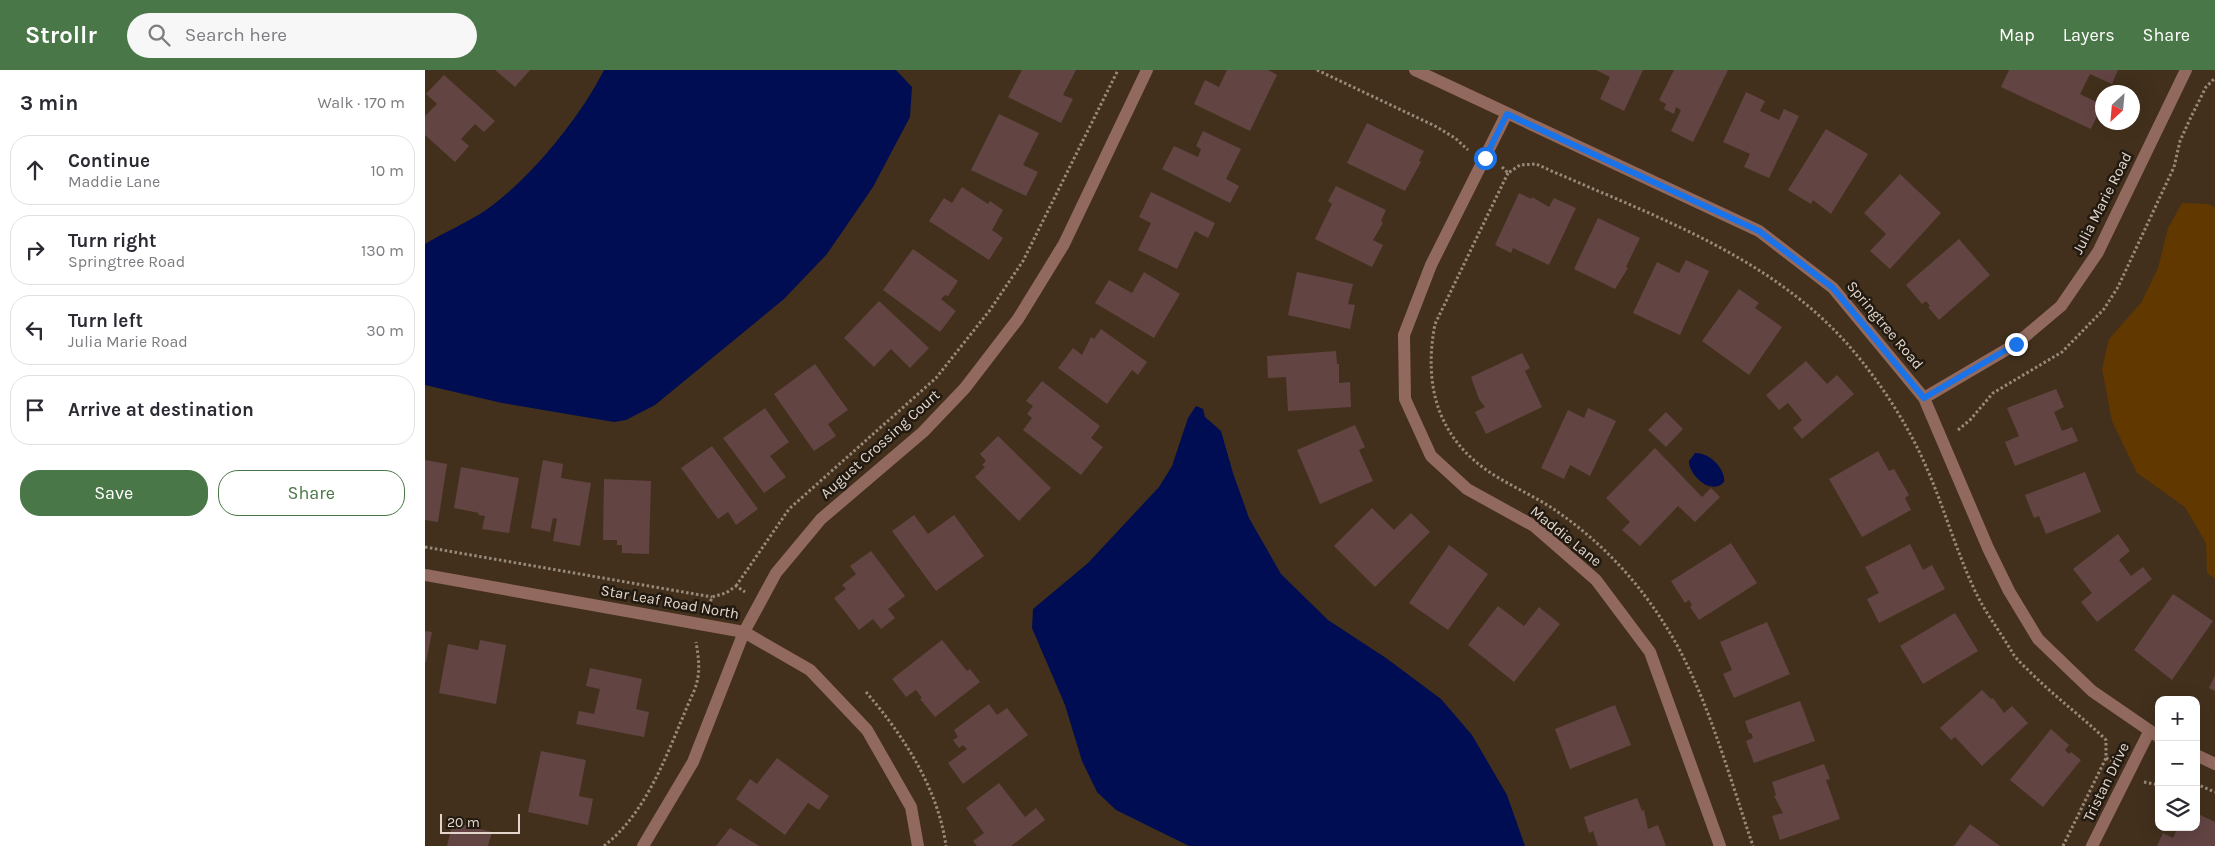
<!DOCTYPE html>
<html lang="en">
<head>
<meta charset="utf-8">
<style>
	:root { --surface:#fff; --page:#f7f7f7; --text:#2b2b33; --muted:#7c7c81; --line:#e1e1e2; --accent:#4a7747 }
	body { margin:0; font-family:Karla,sans-serif; background:var(--page); color:var(--text) }
	.controls { position:absolute; right:15px; bottom:15px; display:grid; overflow:hidden; border-radius:10px; box-shadow:0 5px 20px #0002 }
	.controls button { width:45px; height:45px; display:grid; place-items:center; padding:0; border:0; border-bottom:1px solid var(--line); background:var(--surface); color:var(--text); font:25px sans-serif }
	.compass { position:absolute; left:1670px; top:15px; width:45px; height:45px; border-radius:50%; background:var(--surface); box-shadow:0 5px 20px #0002; rotate:206deg }
	.scale { position:absolute; left:15px; bottom:12px; width:80px; box-sizing:border-box; padding-left:5px; border:2px solid #e2d6cb; border-top:0; font-size:14px; line-height:18px; white-space:nowrap; color:#e2d6cb; -webkit-text-stroke:4px #221a11; paint-order:stroke }
	.stop { position:absolute; width:15px; height:15px; margin:-11px; border:4px solid #1a73e8; border-radius:50%; background:#fff }
	.stop.end { background:#1a73e8; border-color:#fff; box-shadow:0 1px 5px #0008 }
	.list { margin:0; padding:0; list-style:none }
	h2 { display:flex; justify-content:space-between; align-items:center; height:65px; margin:0; padding:0 20px; font-size:21px }
	h2 small { font-size:16px; font-weight:400; color:var(--muted) }
	.list li { display:grid; grid-template-columns:32px 1fr auto; gap:15px; align-items:center; box-sizing:border-box; height:70px; margin:0 10px 10px; padding:0 10px; border:1px solid var(--line); border-radius:20px }
	.list b { display:block; font-size:19px; white-space:nowrap }
	.list p { margin:0; font-size:16px; white-space:nowrap; color:var(--muted) }
	.list em { font-size:16px; font-style:normal; color:var(--muted) }
	.actions { display:flex; gap:10px; padding:15px 20px }
	.actions a { flex:1; padding:11px 0; border:1px solid var(--accent); border-radius:20px; text-align:center; font-size:18px; color:var(--accent) }
	.actions .main { background:var(--accent); color:#fff }
	.icon { flex:none; width:28px; height:28px; fill:none; stroke:currentColor; stroke-width:2; stroke-linecap:round; stroke-linejoin:round }
	.map { position:relative; flex:none; width:1790px; height:776px; overflow:hidden }
	header { display:flex; align-items:center; gap:30px; box-sizing:border-box; height:70px; padding:0 25px; background:var(--accent); color:#fff }
	header strong { font-size:24px }
	nav { display:flex; gap:28px; margin-inline-start:auto; font-size:18px }
	.search { width:350px; height:45px; background:var(--page); display:flex; align-items:center; gap:12px; box-sizing:border-box; padding:0 18px; border-radius:28px; color:var(--muted); font-size:19px }
	main { display:flex }
	aside { flex:1; background:var(--surface) }
	.map>svg:first-child { display:block }
	.green { fill:#603800 }
	.water { fill:#000d52 }
	.building { fill:#624443 }
	.lines { fill:none; stroke-linecap:round; stroke-linejoin:round }
	.path { stroke:#988a7b; stroke-width:3; stroke-dasharray:2.5 2.5; stroke-linecap:butt }
	.minor { stroke:#92695e; stroke-width:12 }
	.route { stroke:#1a73e8; stroke-width:6 }
	.labels { text-anchor:middle; dominant-baseline:central; stroke-width:5; stroke-linejoin:round; paint-order:stroke }
	.street-label { font-size:15px; fill:#e2d6cb; stroke:#221a11 }
</style>
</head>
<body>
<header>
<strong>Strollr</strong>
<div class="search"><svg class="icon" aria-label="search" viewBox="0 0 24 24"><circle cx="10" cy="10" r="6"/><path d="M15 15l6 6"/></svg>Search here</div>
<nav><a>Map</a><a>Layers</a><a>Share</a></nav>
</header>
<main>
<aside>
<h2>3 min<small>Walk · 170 m</small></h2>
<ul class="list">
<li><svg class="icon" aria-label="ahead" viewBox="0 0 24 24"><path d="M12 20V5M6 11l6-6 6 6"/></svg><div><b>Continue</b><p>Maddie Lane</p></div><em>10 m</em></li>
<li><svg class="icon" aria-label="right" viewBox="0 0 24 24"><path d="M7 20v-9h11M14 6l5 5-5 5"/></svg><div><b>Turn right</b><p>Springtree Road</p></div><em>130 m</em></li>
<li><svg class="icon" aria-label="left" viewBox="0 0 24 24"><path d="M17 20v-9H6M10 6l-5 5 5 5"/></svg><div><b>Turn left</b><p>Julia Marie Road</p></div><em>30 m</em></li>
<li><svg class="icon" aria-label="arrive" viewBox="0 0 24 24"><path d="M6 21V4h12l-3 4 3 4H6"/></svg><div><b>Arrive at destination</b></div></li>
</ul>
<div class="actions"><a class="main">Save</a><a>Share</a></div>
</aside>
<div class="map">
<svg width="1790" height="776" viewBox="0 0 1790 776">
	<rect width="100%" height="100%" fill="#42301c"/>
	<!-- green -->
	<path class="green" d="M1757 133 1783 134 1790 137V509L1782 503 1781 473 1760 437 1712 403 1687 351 1677 299 1684 269 1716 233 1733 198 1743 158Z"/>
	<!-- water -->
	<path class="water" d="M179 0H471L487 17 485 47 448 117 402 184 359 229 230 335 201 350 189 352 77 333 0 315V174C19 162 42 153 61 140 104 110 155 48 179 0Z
		M771 336 778 339 780 347 796 361 808 403 824 448 856 504 903 550 961 588 1016 629 1047 665 1082 725 1100 776H764L691 740 672 722 657 691 640 635 607 558 608 539 663 493 734 417 747 396 763 348Z
		M1270 383C1284 382 1301 399 1299 412 1285 427 1263 403 1264 391Z"/>
	<!-- building -->
	<path class="building" d="M70 0H105L90 17Z
		M597 0H651L638 25 648 29 636 53 583 27Z
		M802 0H843L852 5 825 61 769 34 780 10 794 17Z
		M1171 0H1218L1199 41 1175 29 1185 7Z
		M1249 0H1303L1268 72 1246 61 1256 40 1251 37 1249 44 1239 39 1241 34 1234 30Z
		M1584 0H1693L1687 14 1665 4 1655 24 1677 35 1666 59 1576 17Z
		M19 5 70 51 59 62 50 54 36 69 44 76 30 92 0 65V46L12 34 1 24Z
		M1321 22 1340 31 1335 41 1354 50 1359 39 1374 46 1344 108 1319 97 1325 84 1298 72Z
		M574 44 614 63 598 95 613 102 601 126 546 100Z
		M942 53 999 81 994 91 996 92 980 121 922 93Z
		M1401 59 1443 84 1406 144 1388 130 1386 134 1363 120Z
		M778 61 816 79 801 109 814 116 805 133 737 99 749 76 773 87 776 79 771 76Z
		M1475 104 1516 143 1465 199 1445 181 1461 164 1439 143Z
		M911 116 961 140 956 151 958 153 948 170 958 175 947 197 890 169 907 134 903 131Z
		M537 117 563 134 565 131 578 140 567 160 578 168 564 190 504 151 519 128 527 133Z
		M726 122 790 153 783 168 770 161 752 199 713 180 726 153 714 147Z
		M1094 123 1106 129 1107 127 1124 137 1129 128 1151 138 1124 195 1088 178 1086 183 1070 175Z
		M1173 148 1215 168 1201 197 1203 198 1190 219 1149 199Z
		M1534 169 1565 205 1514 250 1503 237 1505 236 1501 231 1497 234 1481 215Z
		M488 179 533 211 523 226 520 225 516 229 531 241 515 262 458 220Z
		M1261 190 1284 201 1255 265 1208 243 1232 192 1254 203Z
		M719 202 755 224 729 268 670 233 684 210 707 223Z
		M872 202 928 214 923 234 930 235 925 259 863 245Z
		M1314 219 1334 233 1330 238 1357 257 1324 305 1277 271Z
		M454 231 504 278 485 298 466 279 449 297 419 268Z
		M676 259 722 292 713 305 707 300 682 334 633 298 648 278 657 285 666 267 669 269Z
		M911 281 912 294H914V313L925 312 926 337 863 341 861 307 843 308 842 286Z
		M1097 283 1105 298 1100 301 1117 337 1061 364 1050 342 1060 337 1054 329 1046 307Z
		M1381 291 1402 314 1412 305 1429 324 1377 369 1368 358 1377 350 1363 333 1354 340 1341 325Z
		M390 294 423 340 403 354 411 366 389 381 349 324Z
		M617 311 675 356 666 368 678 377 656 405 598 360 607 348 602 344 608 336 601 331Z
		M1631 319 1639 337 1629 342 1637 361 1647 357 1653 371 1590 396 1580 372 1594 366 1582 338Z
		M340 338 364 372 345 386 361 407 339 423 298 368Z
		M1163 338 1191 351 1165 406 1145 395 1139 409 1116 398 1143 340 1159 348Z
		M1241 342 1258 359 1241 377 1223 360Z
		M930 355 940 377 934 380 948 411 895 434 872 380Z
		M573 366 626 418 594 451 550 407 560 397 557 395 561 391 555 384Z
		M287 376 333 439 311 455 303 442 293 449 256 398Z
		M1230 378 1277 427 1286 418 1295 427 1270 452 1253 436 1215 476 1197 460 1205 452 1181 428Z
		M1453 381 1464 401 1469 399 1484 425 1480 428 1486 440 1437 467 1404 409Z
		M0 390 22 394 13 452 0 450Z
		M118 390 138 394 136 408 166 413 155 476 128 471 132 449 128 448 125 462 106 458Z
		M36 397 94 408 84 463 57 459 60 446 53 445 54 443 29 438Z
		M1660 402 1676 442 1621 464 1614 446 1609 448 1600 425Z
		M179 409 226 411 224 484 197 483V475H192V470H178Z
		M947 438 969 460 986 443 1005 462 950 517 909 476Z
		M489 445 503 464 529 445 559 486 511 521 467 461Z
		M1693 464 1705 481 1694 490 1706 506 1718 497 1727 509 1672 552 1656 532 1667 523 1648 499Z
		M1306 473 1332 513 1274 550 1265 537 1267 535 1264 530 1260 533 1246 511Z
		M1485 474 1498 500 1507 495 1520 519 1454 553 1442 529 1454 523 1440 497Z
		M1024 475 1063 504 1023 560 984 533Z
		M446 481 480 526 463 539 470 548 456 559 448 549 434 560 409 528 421 519 417 515 431 504 425 496Z
		M1748 524 1788 551 1747 610 1709 580Z
		M1073 536 1099 556 1114 537 1135 554 1089 612 1043 575Z
		M1530 543 1553 581 1498 614 1475 576Z
		M1342 552 1365 604 1309 628 1298 604 1307 600 1295 572Z
		M0 561 7 562 1 592H0Z
		M55 570 81 575 71 634 14 623 23 574 53 580Z
		M517 570 542 601 545 599 555 612 510 647 495 629 497 628 491 620 481 627 467 609Z
		M165 598 217 609 211 639 224 642 219 667 151 654 154 641 169 644 175 619 161 616Z
		M1790 605V621L1784 618Z
		M1557 620 1566 629 1568 628 1579 643 1587 636 1603 653 1557 696 1530 667 1526 670 1515 658Z
		M1375 631 1390 671 1329 693 1321 671 1328 668 1326 663H1324L1320 651Z
		M564 634 572 645 582 638 603 665 538 714 523 693 542 679 538 675 534 678 528 670 533 667 529 660Z
		M1190 635 1206 675 1145 699 1130 659Z
		M1626 659 1644 675 1640 680 1644 684 1646 682 1656 690 1618 737 1585 710Z
		M116 681 161 690 154 726 168 729 163 755 103 742Z
		M352 688 404 726 394 740 383 733 360 765 311 729 325 709 332 714Z
		M1399 694 1405 709 1401 710 1415 749 1355 770 1347 746 1358 743 1349 726 1351 725 1347 712Z
		M574 713 600 747 611 738 620 750 586 776H552L548 771 559 763 541 738Z
		M1212 728 1217 741 1219 740 1223 759 1233 755 1241 776H1173L1168 761 1164 763 1159 747Z
		M1771 743 1790 752V776H1732L1738 763 1748 768 1752 759 1749 757H1771Z
		M28 752 67 762 63 776H22Z
		M1545 754 1575 776H1529Z
		M305 758 334 776H291Z"/>
	<g class="lines">
		<!-- path -->
		<path class="path" d="M892 0 1010 56 1030 68 1043 80
			M1077 97 1083 103 1095 95 1111 94C1226 146 1353 186 1435 289 1460 320 1483 356 1499 392 1519 436 1531 482 1552 525 1562 545 1576 563 1587 582 1591 589 1598 595 1604 601 1627 624 1652 643 1676 665L1681 670V688L1689 692
			M1083 103 1010 254C998 316 1013 370 1069 405 1091 419 1116 429 1137 445 1178 474 1214 513 1240 555 1280 617 1304 706 1328 776
			M1533 360 1545 350 1568 323 1637 282 1679 239 1693 217 1749 97 1755 71 1765 49 1781 17 1790 8
			M0 477 287 527
			M311 516 364 439 511 308 565 240 598 191 693 0
			M284 536 287 527 301 523 311 516 320 522
			M441 622C478 665 513 718 521 776
			M1719 712 1734 715
			M1771 714 1790 722
			M179 776C226 739 245 674 269 621 276 604 274 590 271 572
			M1638 776 1681 688"/>
		<!-- minor -->
		<path class="minor" d="M990 0 1334 161 1408 218 1499 328 1563 478 1584 521 1613 569 1667 621 1734 667
			M1082 43 1006 195 979 265 980 329 1006 386 1042 419 1109 456 1171 510 1225 582 1295 776
			M1499 328 1591 274 1636 236 1673 182 1761 0
			M0 505 319 562 385 600 442 660 486 737 493 776
			M1771 685 1790 694
			M218 776 268 692 319 562 351 503 396 449 498 362 540 318 593 249 639 174 722 0
			M1667 776 1724 662"/>
	</g>
	<g class="lines">
		<!-- route -->
		<path class="route" d="M1060 88 1082 44 1334 161 1408 218 1499 328 1591 274"/>
	</g>
	<g class="labels">
		<!-- street labels -->
		<g class="street-label">
			<text transform="translate(1677 133) rotate(-63)">Julia Marie Road</text>
			<text transform="translate(1460 255) rotate(50)">Springtree Road</text>
			<text transform="translate(455 374) rotate(-42)">August Crossing Court</text>
			<text transform="translate(1141 466) rotate(39)">Maddie Lane</text>
			<text transform="translate(245 532) rotate(10)">Star Leaf Road North</text>
			<text transform="translate(1681 712) rotate(-64)">Tristan Drive</text>
		</g>
	</g>
</svg>
<div class="controls">
<button>+</button>
<button>−</button>
<button><svg class="icon" aria-label="layers" viewBox="0 0 24 24"><path d="M12 4l9 5-9 5-9-5zM3 14l9 5 9-5"/></svg></button>
</div>
<svg class="compass" viewBox="-18 -18 36 36"><path d="M0-13l5 13h-10z" fill="#e53935"/><path d="M0 13l5-13h-10z" fill="#7c7c81"/></svg>
<div class="scale">20 m</div>
<div class="stop" style="left:1060px;top:88px"></div>
<div class="stop end" style="left:1591px;top:274px"></div>
</div>
</main>
</body>
</html>
